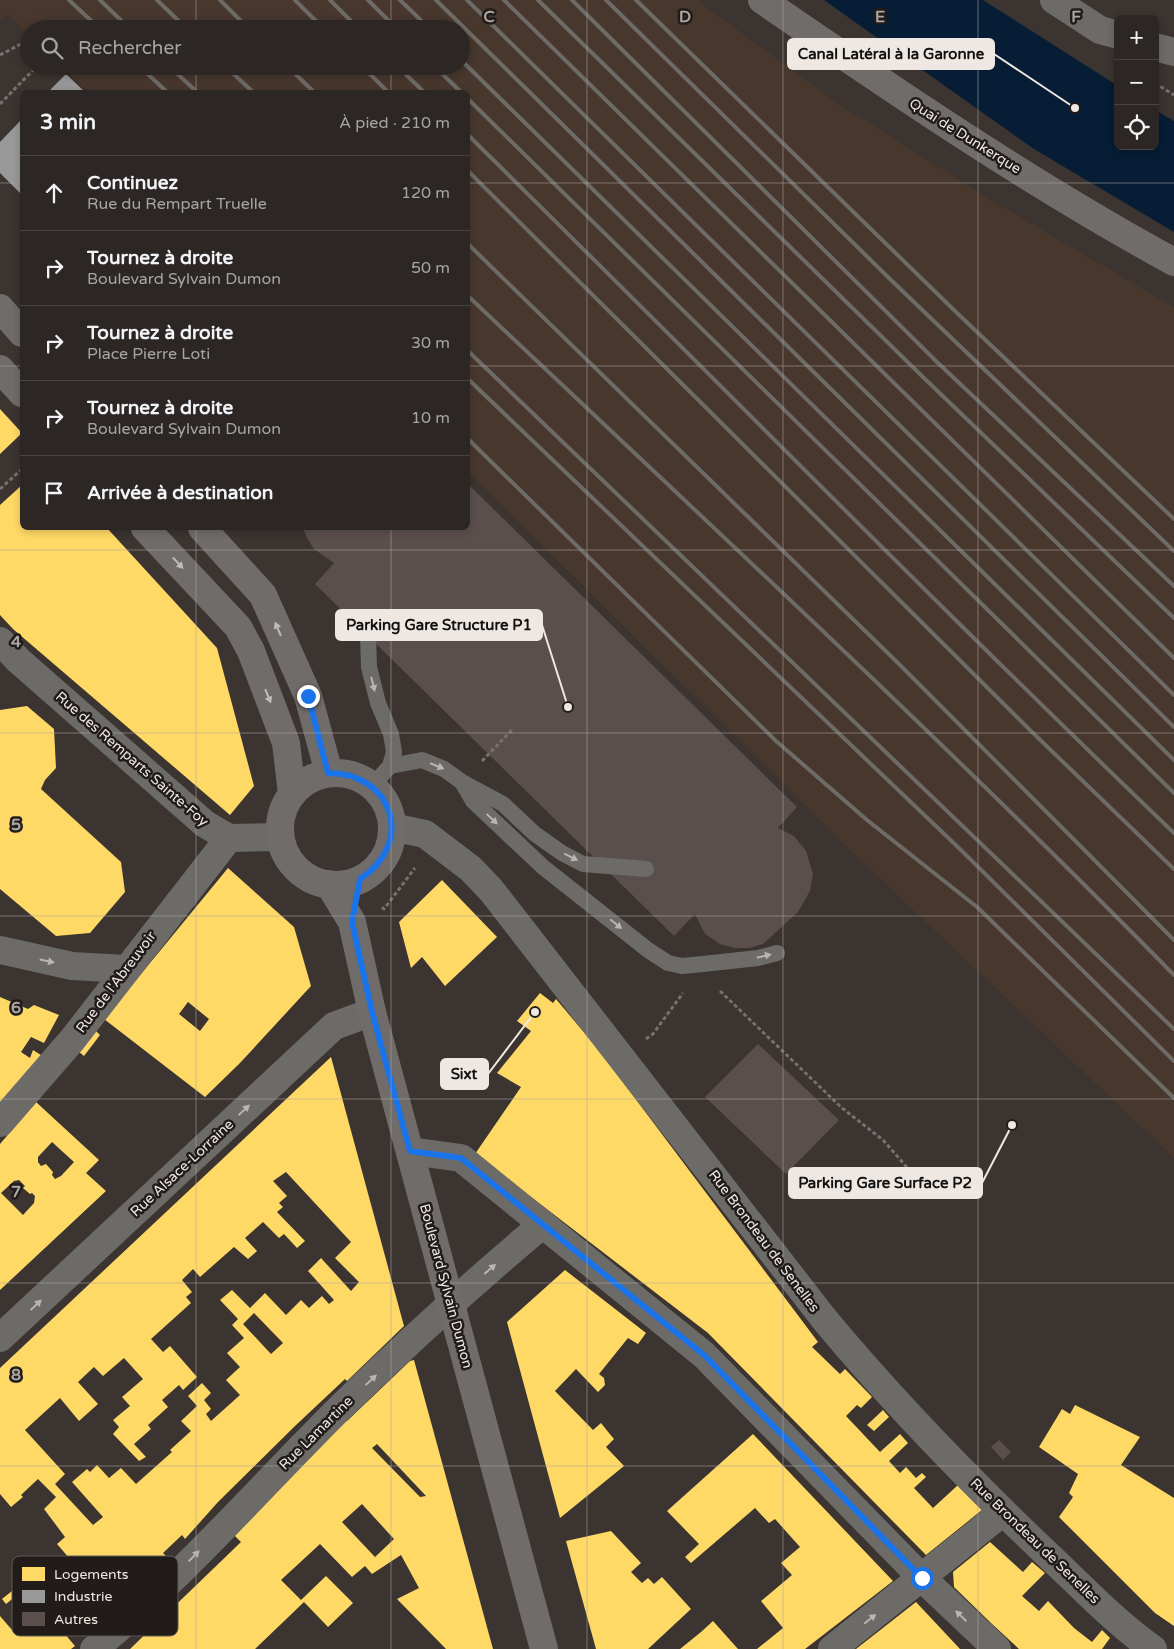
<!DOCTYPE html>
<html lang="fr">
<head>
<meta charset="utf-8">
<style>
	:root { --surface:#2c2724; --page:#383331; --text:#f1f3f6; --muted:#a6a5a6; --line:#484441 }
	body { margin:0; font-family:"Varela Round",sans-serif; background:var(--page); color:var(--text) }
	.controls { position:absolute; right:15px; top:15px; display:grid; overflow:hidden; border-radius:8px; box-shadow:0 2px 8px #0003 }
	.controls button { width:45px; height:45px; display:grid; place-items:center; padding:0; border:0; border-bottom:1px solid var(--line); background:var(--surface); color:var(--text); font:25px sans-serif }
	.stop { position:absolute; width:15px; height:15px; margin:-11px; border:4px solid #1a73e8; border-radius:50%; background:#fff }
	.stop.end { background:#1a73e8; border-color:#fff; box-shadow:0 1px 5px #0008 }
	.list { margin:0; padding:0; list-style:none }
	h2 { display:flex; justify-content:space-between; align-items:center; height:65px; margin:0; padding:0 20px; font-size:21px }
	h2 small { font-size:16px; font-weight:400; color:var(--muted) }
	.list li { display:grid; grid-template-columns:32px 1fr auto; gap:15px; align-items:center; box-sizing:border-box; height:75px; padding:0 20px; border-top:1px solid var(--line) }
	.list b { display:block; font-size:19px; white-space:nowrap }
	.list p { margin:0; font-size:16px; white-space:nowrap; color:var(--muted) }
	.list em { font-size:16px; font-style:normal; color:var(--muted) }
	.icon { flex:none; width:28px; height:28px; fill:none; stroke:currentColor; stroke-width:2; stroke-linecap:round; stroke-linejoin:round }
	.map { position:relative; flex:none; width:1174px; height:1649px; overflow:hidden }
	.search { position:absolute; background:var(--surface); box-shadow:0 2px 8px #0003; left:20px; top:20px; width:450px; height:55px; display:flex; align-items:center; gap:12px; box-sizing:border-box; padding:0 18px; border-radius:28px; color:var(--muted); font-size:19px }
	.panel { position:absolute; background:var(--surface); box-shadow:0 2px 8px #0003; left:20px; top:90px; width:450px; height:440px; border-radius:8px }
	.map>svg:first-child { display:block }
	.built { fill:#47372d }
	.water { fill:#061d35 }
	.homes { fill:#ffd966; fill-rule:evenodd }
	.industry { fill:#999 }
	.building { fill:#5a4f4c }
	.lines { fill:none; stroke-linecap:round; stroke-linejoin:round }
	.path { stroke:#74716f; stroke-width:3; stroke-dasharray:4 2.5; stroke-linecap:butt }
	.lane { stroke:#6d6b67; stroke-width:16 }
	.street { stroke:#6d6b67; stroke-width:28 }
	.secondary { stroke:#6f6c6a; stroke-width:28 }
	.rail { stroke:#6e6b67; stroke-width:4 }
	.oneway { fill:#c2bcb8 }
	.oneway2 { fill:#bab5b1 }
	.route { stroke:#1a73e8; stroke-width:6 }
	.grid { fill:none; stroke:#afa8a4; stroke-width:1; stroke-opacity:0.55 }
	.labels { text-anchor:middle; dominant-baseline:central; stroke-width:5; stroke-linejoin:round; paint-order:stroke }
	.street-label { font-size:14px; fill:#eee7e2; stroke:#211c19 }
	.key { fill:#211c19; stroke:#5e5955; stroke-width:1 }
	.key-label { font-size:14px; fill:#eee7e2 }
	.grid-label { font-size:16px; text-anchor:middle; font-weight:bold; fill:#afa8a4; stroke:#211c19; stroke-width:5; stroke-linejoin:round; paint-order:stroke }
	.leader { fill:none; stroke:#eee7e2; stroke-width:2 }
	.callout-dot { fill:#eee7e2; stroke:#211c19; stroke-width:2 }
	.callout { fill:#eee7e2; stroke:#eee7e2; stroke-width:2 }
	.callout-label { font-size:15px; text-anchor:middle; font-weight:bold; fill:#111 }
</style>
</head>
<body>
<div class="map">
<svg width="1174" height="1649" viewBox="0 0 1174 1649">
	<rect width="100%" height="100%" fill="#3b3430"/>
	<!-- built -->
	<path class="built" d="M0 0H697L833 100 993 201 1174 307V1158L853 853 468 472V92H90L58 66H461V29H29V36L7 14 0 21Z"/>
	<!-- water -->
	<path class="water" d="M824 0H983L1118 86V146H1155V110L1174 121V232L1034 149Z"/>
	<!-- homes -->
	<path class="homes" d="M0 409 22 433 0 454Z
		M22 485V528H107L217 648 254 786 230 815 13 629 0 615V505Z
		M27 706 54 729 56 768 45 780 41 789 121 862 125 892 90 933 56 936 0 889V710Z
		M228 868 294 927 311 986 240 1063 205 1097 104 1019ZM188 1002 209 1019 200 1031 179 1014Z
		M442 880 497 937 445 986 422 957 411 968 399 922Z
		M540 993 553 1003 556 999 598 1049 818 1342 812 1347 840 1374 845 1369 872 1397 861 1408 857 1405 846 1416 880 1452 900 1434 908 1443 889 1461 900 1473 906 1467 916 1478 922 1473 926 1477 914 1488 933 1508 958 1485 982 1510 926 1555 708 1333 475 1154 521 1087 497 1073 531 1031 517 1021Z
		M0 997 28 1009 34 1005 59 1015 44 1043 31 1037 21 1052 30 1058 33 1050 44 1057 0 1109Z
		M95 1030 100 1035 84 1056 78 1051Z
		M331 1057 404 1326 347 1381 345 1379 295 1426 218 1502 185 1539 182 1535 163 1553 168 1558 115 1611 57 1544 65 1537 44 1509 56 1497 38 1479 21 1495 23 1497 11 1507 0 1494V1368ZM286 1172 351 1242 335 1258 359 1282 351 1291 321 1258 308 1271 334 1300 329 1304 322 1296 309 1308 301 1300 286 1315 265 1293 250 1308 232 1290 220 1300 238 1319 232 1325 244 1338 227 1353 240 1367 226 1380 240 1395 211 1421 206 1414 211 1409 204 1400 211 1393 202 1383 188 1396 197 1406 181 1421 191 1431 170 1450 172 1452 136 1484 121 1468 109 1478 97 1465 90 1472 87 1469 72 1482 103 1517 93 1525 55 1484 65 1474 25 1430 60 1398 79 1421 98 1404 78 1382 94 1367 103 1376 124 1358 143 1379 122 1397 130 1406 113 1420 119 1427 113 1434 139 1461 146 1457 134 1444 151 1429 148 1425 168 1407 162 1400 179 1385 183 1390 197 1377 170 1346 163 1352 151 1339 191 1303 186 1297 192 1292 182 1280 193 1269 200 1277 234 1247 248 1259 257 1251 245 1238 263 1222 279 1238 284 1234 297 1248 305 1241 277 1212 283 1207 279 1203 287 1196 273 1181ZM254 1313 283 1343 271 1354 243 1324Z
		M36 1102 99 1160 86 1173 106 1191 0 1290V1144ZM52 1142 74 1162 61 1176 55 1179 52 1175 53 1172 46 1164 41 1166 38 1162V1157ZM19 1180 25 1186 23 1188 30 1194 32 1193 35 1196 34 1203 23 1215 1 1193 14 1181Z
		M565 1270 646 1333 638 1344 628 1338 599 1374 604 1378 605 1385 598 1392 576 1369 555 1391 593 1430 601 1423 609 1433 614 1439 606 1447 624 1466 560 1518 507 1322Z
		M414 1360 493 1649H446L397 1599 419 1588 401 1555 372 1574 365 1566 352 1577 320 1544 281 1580 301 1600 326 1576 353 1603 328 1627 304 1602 255 1649H130L241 1542 230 1531 343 1419 347 1421 410 1361ZM377 1444 426 1496 420 1497 372 1448ZM362 1504 394 1539 375 1557 342 1522Z
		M1075 1405 1140 1437 1121 1465 1174 1498V1626L1155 1613 1059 1517 1073 1497 1069 1493 1078 1474 1039 1447 1062 1409 1070 1414Z
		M883 1410 889 1417 874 1431 867 1425Z
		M753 1434 893 1581 805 1649H757L783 1628 761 1601 792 1575 781 1563 800 1547 775 1519 769 1523 755 1508 691 1563 685 1557 699 1544 667 1511Z
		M611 1531 641 1563 631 1572 642 1583 648 1578 654 1584 662 1577 691 1609 648 1649H596L566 1541Z
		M990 1542 1023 1572 1032 1562 1045 1573 1022 1596 1039 1611 1048 1601 1074 1628 1092 1642 1102 1630 1110 1638 1102 1649H1019L992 1624 954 1587 953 1572Z
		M22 1583 26 1588 6 1604 2 1599Z
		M916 1602 960 1649H856L879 1631Z
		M41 1606 75 1646 71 1649H0V1616L12 1630Z
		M713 1621 738 1649H680L701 1632Z"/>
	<!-- industry -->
	<path class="industry" d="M66 74 85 92H48Z
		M22 119V195L0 173V142Z"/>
	<!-- building -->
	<path class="building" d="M468 484 797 807 778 828 794 836 806 851 813 874 810 891 798 912 763 944 750 948H735L720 944 705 934 695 914 674 936 315 584 334 563 314 549 307 538 303 528H468Z
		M758 1044 839 1120 786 1174 705 1097Z
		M999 1440 1011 1452 1003 1460 991 1447Z"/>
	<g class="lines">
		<!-- path -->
		<path class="path" d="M0 55 21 44 29 49
			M1155 83 1174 95
			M0 104 37 66
			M0 489 22 469
			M482 761 512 730
			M382 907 384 909 415 868
			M720 991 842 1108 883 1140 919 1181
			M646 1039 653 1034 683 993"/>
		<!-- lane -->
		<path class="lane" d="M368 636 369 667 378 703 391 734 394 752 390 766 372 786
			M390 766 422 760 444 769 462 782 503 804 535 834 562 853 583 864 646 869
			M462 782 473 801 543 867 648 950 668 963 682 966 703 964 758 958 777 953"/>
		<!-- street -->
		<path class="street" d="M1054 0 1100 30 1118 35
			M1155 47 1174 52
			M0 641 18 660 205 824 229 838 280 837
			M392 827 425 834 471 869 491 890 825 1320C894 1403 970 1481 1049 1556 1083 1588 1115 1622 1153 1649
			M0 950 72 966 126 969
			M0 1123 73 1039 229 838
			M410 1151 461 1158 704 1355 922 1578 997 1649
			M0 1338 334 1026 372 1012
			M94 1649C184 1576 260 1487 342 1406 407 1343 474 1282 543 1224
			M832 1649 1003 1512"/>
		<!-- secondary -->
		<path class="secondary" d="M762 0C896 92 1031 184 1174 262
			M0 308 22 333
			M0 369 22 393
			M145 528 238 627 251 651 286 743 292 794
			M202 528 263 595 308 696 329 773
			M280 829a56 56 0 1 1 112 0a56 56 0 1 1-112 0Z
			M329 884 352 922 372 1012 544 1649"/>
		<!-- rail -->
		<path class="rail" d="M69 0 100 29
			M100 0 130 29
			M157 0 187 29
			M220 0 249 29
			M295 0 324 29
			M330 0 359 29
			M368 0 397 29
			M400 0 430 29
			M436 0 1174 727
			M467 0 1174 695
			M504 0 1174 658
			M538 0 925 379 1174 618
			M572 0 937 362 1174 586
			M606 0 892 281 1174 551
			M636 0 956 312 1174 519
			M461 60 1174 760
			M139 66 167 92
			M169 66 197 92
			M225 66 253 92
			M287 66 314 92
			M362 66 388 92
			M397 66 424 92
			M434 66 461 92
			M468 99 1174 793
			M468 135C704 367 935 604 1174 833
			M468 171 1032 732 1174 869
			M468 244 897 662 1174 940
			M468 296C705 520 945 742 1174 975
			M468 351 1174 1029
			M468 379 962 851 1174 1061
			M468 439 776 741 867 820 977 907 1174 1098"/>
	</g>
	<!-- one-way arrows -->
	<defs><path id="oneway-solid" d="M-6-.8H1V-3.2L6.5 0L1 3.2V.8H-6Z" transform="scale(1.25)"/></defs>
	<g class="oneway">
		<use href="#oneway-solid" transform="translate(178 563) rotate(47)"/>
		<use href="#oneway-solid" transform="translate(278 629) rotate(-113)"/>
		<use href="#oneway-solid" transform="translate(268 696) rotate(68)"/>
	</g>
	<g class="oneway2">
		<use href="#oneway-solid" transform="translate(373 684) rotate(76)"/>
		<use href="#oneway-solid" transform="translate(437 766) rotate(22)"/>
		<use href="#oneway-solid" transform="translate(492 819) rotate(43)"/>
		<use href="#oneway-solid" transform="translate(571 857) rotate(27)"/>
		<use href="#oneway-solid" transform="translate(616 924) rotate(39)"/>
		<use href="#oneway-solid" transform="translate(764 956) rotate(-13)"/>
		<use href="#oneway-solid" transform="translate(47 961) rotate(12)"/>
		<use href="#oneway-solid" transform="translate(244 1110) rotate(-43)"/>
		<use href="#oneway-solid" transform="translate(490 1269) rotate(-41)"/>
		<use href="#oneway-solid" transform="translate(36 1305) rotate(-43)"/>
		<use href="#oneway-solid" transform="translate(371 1380) rotate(-43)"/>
		<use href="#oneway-solid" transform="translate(194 1556) rotate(-45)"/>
		<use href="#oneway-solid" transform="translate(961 1616) rotate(-136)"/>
		<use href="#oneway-solid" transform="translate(870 1619) rotate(-39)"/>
	</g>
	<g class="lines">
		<!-- route -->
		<path class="route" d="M308 696 328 773C394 773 415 843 360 879L352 922 372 1012 410 1151 461 1158 704 1355 922 1578"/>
	</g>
	<!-- grid -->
	<path class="grid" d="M196 0V29M391 0V29M587 0V1649M783 0V1649M978 0V1649M196 66V92M391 66V92M0 183H22M468 183H1174M0 366H22M468 366H1174M196 528V1649M391 528V1649M0 550H1174M0 733H1174M0 916H1174M0 1099H1174M0 1283H1174M0 1466H1174"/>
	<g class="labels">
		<!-- street labels -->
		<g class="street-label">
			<text transform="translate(965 136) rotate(32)">Quai de Dunkerque</text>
			<text transform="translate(132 759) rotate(41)">Rue des Remparts Sainte-Foy</text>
			<text transform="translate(116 982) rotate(-53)">Rue de l'Abreuvoir</text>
			<text transform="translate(182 1168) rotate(-43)">Rue Alsace-Lorraine</text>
			<text transform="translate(764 1241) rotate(53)">Rue Brondeau de Senelles</text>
			<text transform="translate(446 1286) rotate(75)">Boulevard Sylvain Dumon</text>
			<text transform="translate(316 1433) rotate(-45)">Rue Lamartine</text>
			<text transform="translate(1035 1541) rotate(44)">Rue Brondeau de Senelles</text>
		</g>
	</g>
	<!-- legend -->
	<rect x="12" y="1556" width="166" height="80" rx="8" class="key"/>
	<rect x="22" y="1567" width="23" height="14" fill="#ffd966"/>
	<rect x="22" y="1590" width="23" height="13" fill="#999"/>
	<rect x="22" y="1612" width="23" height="14" fill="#5a4f4c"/>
	<g class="key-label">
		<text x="54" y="1579">Logements</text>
		<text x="54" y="1601">Industrie</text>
		<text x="54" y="1624">Autres</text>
	</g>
	<g class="grid-label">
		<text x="489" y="22">C</text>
		<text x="685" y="22">D</text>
		<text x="880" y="22">E</text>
		<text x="1076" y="22">F</text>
		<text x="16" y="647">4</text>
		<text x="16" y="830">5</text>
		<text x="16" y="1013">6</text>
		<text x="16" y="1197">7</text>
		<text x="16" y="1380">8</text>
	</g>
	<!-- callouts -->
	<path class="leader" d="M1075 108L994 54M568 707L542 625M535 1012L488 1074M1012 1125L982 1183"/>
	<g class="callout-dot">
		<circle cx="1075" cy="108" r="5"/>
		<circle cx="568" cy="707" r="5"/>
		<circle cx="535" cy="1012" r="5"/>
		<circle cx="1012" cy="1125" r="5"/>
	</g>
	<g class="callout">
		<rect x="788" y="39" width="206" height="30" rx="5"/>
		<rect x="336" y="610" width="206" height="30" rx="5"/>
		<rect x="441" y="1059" width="47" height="30" rx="5"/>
		<rect x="789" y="1168" width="193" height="30" rx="5"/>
	</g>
	<g class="callout-label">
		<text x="891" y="59">Canal Latéral à la Garonne</text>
		<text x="439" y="630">Parking Gare Structure P1</text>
		<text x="464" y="1079">Sixt</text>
		<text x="885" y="1188">Parking Gare Surface P2</text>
	</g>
</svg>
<div class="controls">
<button>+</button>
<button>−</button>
<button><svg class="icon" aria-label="locate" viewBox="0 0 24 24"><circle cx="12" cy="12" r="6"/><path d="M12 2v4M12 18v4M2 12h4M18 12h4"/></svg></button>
</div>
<div class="stop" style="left:922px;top:1578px"></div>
<div class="stop end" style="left:308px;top:696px"></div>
<div class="search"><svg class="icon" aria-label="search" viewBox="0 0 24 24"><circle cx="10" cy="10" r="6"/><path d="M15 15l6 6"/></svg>Rechercher</div>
<section class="panel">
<h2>3 min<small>À pied · 210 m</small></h2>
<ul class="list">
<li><svg class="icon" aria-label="ahead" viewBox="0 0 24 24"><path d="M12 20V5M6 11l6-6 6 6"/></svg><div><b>Continuez</b><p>Rue du Rempart Truelle</p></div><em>120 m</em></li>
<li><svg class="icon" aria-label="right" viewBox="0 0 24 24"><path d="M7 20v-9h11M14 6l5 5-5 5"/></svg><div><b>Tournez à droite</b><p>Boulevard Sylvain Dumon</p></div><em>50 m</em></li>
<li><svg class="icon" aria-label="right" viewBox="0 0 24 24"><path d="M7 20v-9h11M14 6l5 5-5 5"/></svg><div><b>Tournez à droite</b><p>Place Pierre Loti</p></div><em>30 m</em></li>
<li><svg class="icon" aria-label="right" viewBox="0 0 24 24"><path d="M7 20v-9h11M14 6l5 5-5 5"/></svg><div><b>Tournez à droite</b><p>Boulevard Sylvain Dumon</p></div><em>10 m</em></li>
<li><svg class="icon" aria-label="arrive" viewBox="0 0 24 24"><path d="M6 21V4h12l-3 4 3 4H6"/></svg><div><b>Arrivée à destination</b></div></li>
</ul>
</section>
</div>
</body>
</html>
